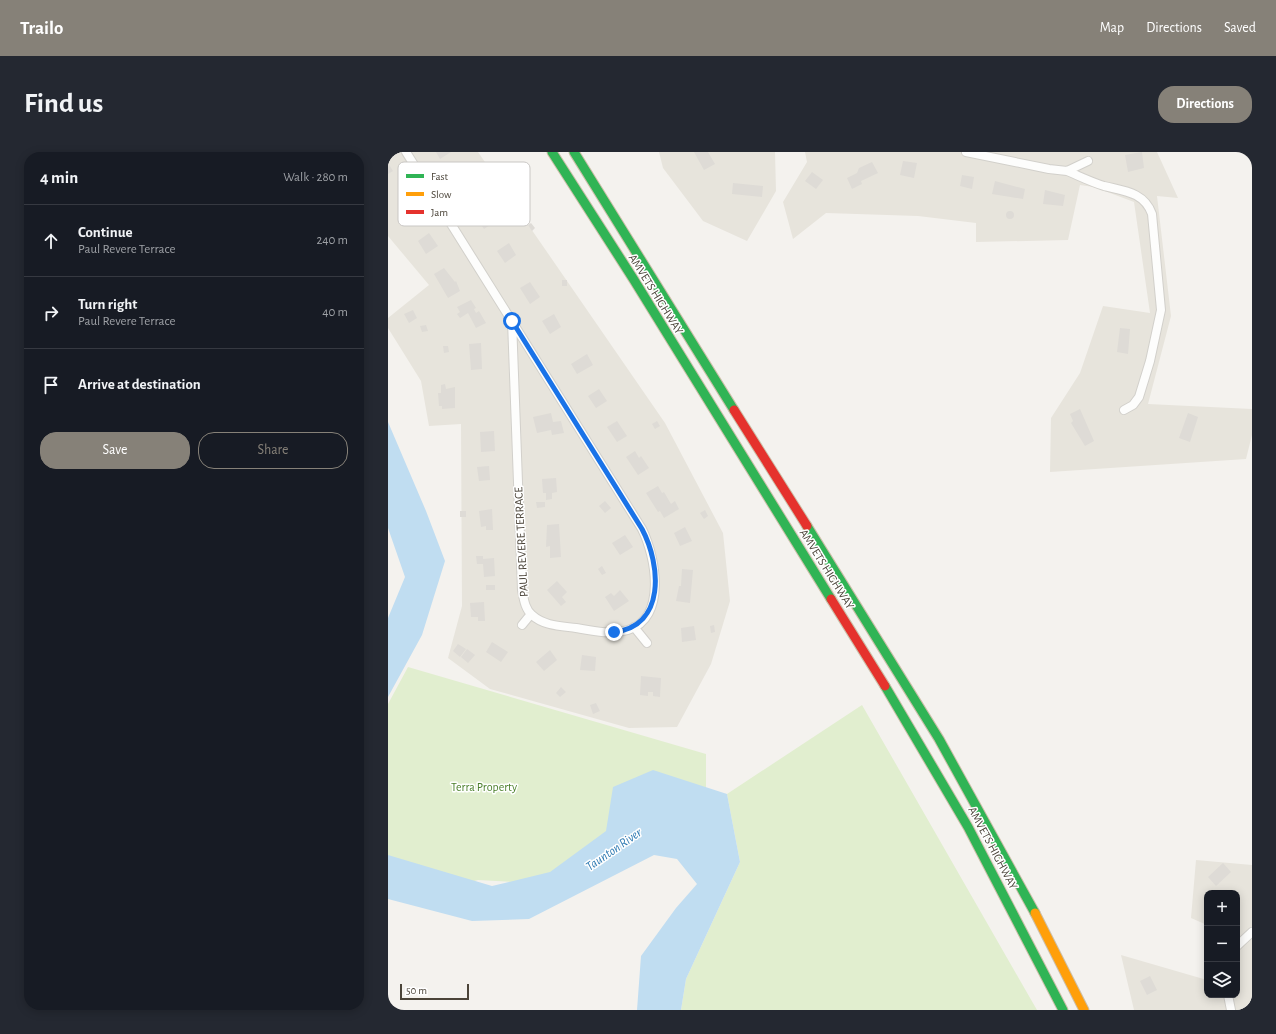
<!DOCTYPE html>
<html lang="en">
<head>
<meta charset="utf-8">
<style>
	:root { --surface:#171b24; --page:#242831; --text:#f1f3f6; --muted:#9ea1a6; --line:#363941; --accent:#868178 }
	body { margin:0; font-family:"Alegreya Sans",sans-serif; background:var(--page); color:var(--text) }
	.controls { position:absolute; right:12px; bottom:12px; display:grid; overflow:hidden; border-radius:8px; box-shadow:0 2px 10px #0003 }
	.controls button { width:36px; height:36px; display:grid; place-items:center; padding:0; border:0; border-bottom:1px solid var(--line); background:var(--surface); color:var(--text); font:20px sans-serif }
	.scale { position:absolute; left:12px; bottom:10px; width:69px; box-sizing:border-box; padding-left:4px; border:2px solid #4b4439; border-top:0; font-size:11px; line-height:14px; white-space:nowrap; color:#4b4439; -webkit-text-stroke:3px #fff; paint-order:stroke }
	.stop { position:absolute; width:12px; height:12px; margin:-9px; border:3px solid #1a73e8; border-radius:50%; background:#fff }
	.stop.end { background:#1a73e8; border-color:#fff; box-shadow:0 1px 4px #0008 }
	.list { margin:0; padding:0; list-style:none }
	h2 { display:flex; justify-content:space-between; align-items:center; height:52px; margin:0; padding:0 16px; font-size:17px }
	h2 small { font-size:13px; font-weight:400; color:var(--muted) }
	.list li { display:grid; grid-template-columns:26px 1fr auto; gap:12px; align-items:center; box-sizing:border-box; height:72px; padding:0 16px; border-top:1px solid var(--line) }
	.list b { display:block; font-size:15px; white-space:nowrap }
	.list p { margin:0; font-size:13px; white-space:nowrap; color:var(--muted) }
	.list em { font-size:13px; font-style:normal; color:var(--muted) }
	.actions { display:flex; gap:8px; padding:12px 16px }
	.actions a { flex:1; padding:9px 0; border:1px solid var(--accent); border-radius:16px; text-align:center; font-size:14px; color:var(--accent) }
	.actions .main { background:var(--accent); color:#fff }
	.icon { flex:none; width:22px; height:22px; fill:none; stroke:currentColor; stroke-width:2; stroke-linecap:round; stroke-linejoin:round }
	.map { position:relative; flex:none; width:864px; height:858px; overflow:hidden; border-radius:16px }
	header { display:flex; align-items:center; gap:24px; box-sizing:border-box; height:56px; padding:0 20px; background:var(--accent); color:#fff }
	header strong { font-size:19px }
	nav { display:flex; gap:22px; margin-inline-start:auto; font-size:14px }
	.intro { display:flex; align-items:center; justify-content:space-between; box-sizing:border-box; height:96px; padding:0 24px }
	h1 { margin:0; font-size:28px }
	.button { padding:10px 18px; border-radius:16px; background:var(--accent); color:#fff; font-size:14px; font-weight:700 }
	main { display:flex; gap:24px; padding:0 24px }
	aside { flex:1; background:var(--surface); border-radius:16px; box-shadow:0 2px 10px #0003 }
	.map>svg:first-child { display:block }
	.residential { fill:#e7e4dc }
	.green { fill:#e1eecf }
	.water { fill:#c0ddf1 }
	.building { fill:#dedbd6 }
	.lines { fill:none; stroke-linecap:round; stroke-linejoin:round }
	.street-casing { stroke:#d2d0cb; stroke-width:10 }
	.fast-casing { stroke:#ccbfa9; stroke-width:11 }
	.slow-casing { stroke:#ccbfa9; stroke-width:11 }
	.jam-casing { stroke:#ccbfa9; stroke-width:11 }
	.street { stroke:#fdfdfc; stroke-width:8 }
	.fast { stroke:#30b455; stroke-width:9 }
	.slow { stroke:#ff9f0a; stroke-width:9 }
	.jam { stroke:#e5322d; stroke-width:9 }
	.route { stroke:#1a73e8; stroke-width:5 }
	.labels { text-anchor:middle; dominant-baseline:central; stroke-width:3; stroke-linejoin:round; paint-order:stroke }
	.street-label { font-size:12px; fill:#4b4439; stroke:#fff }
	.park-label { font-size:12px; fill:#4a7f2a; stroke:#fff }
	.water-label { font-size:13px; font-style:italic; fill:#2e7ab2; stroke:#fff }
	.key { fill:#fff; stroke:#c9c7c4; stroke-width:1 }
	.key-label { font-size:11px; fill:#4b4439 }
</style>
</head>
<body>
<header>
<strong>Trailo</strong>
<nav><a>Map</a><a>Directions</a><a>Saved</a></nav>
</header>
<div class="intro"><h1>Find us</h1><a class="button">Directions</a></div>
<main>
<aside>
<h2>4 min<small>Walk · 280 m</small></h2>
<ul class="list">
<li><svg class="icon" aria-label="ahead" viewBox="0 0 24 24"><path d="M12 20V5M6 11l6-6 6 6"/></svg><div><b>Continue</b><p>Paul Revere Terrace</p></div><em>240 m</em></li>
<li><svg class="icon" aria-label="right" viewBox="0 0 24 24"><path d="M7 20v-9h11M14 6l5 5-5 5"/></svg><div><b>Turn right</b><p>Paul Revere Terrace</p></div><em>40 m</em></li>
<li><svg class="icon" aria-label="arrive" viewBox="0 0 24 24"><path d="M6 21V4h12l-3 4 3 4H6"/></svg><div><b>Arrive at destination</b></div></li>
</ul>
<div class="actions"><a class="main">Save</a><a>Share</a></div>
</aside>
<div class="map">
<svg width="864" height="858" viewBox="0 0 864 858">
	<rect width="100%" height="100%" fill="#f4f2ee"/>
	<!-- residential -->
	<path class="residential" d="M0 0H90L277 271 335 381 342 449 323 512 289 575 241 576 102 537 60 506 74 454 73 272 41 274 33 229 0 176V166L41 133 0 84Z
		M271 0H387L388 39 359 89 315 69 275 16Z
		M417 0H769L790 46 769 44 783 164 760 252 864 257V283L858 307 662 320 663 266 692 221 715 154 762 161 746 50 706 35 692 33 680 88 588 90V71L530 64 438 61 405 87 395 50 419 10Z
		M808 708 864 713V858H746L733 803 819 828V843H849V791L851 787 849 786V741H819V773L803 766Z"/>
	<!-- green -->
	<path class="green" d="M20 515 318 602V660L231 683 144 731 90 728 61 736 0 713V552Z
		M474 553 649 858H293L298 827 352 710 339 642Z"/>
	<!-- water -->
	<path class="water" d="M0 270 38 359 57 409 34 483 0 545V466L17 425 0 376Z
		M265 618 339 642 352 710 298 827 293 858H249L253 804 288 756 309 732 289 707 266 703 141 767 84 769 0 747V703L104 734 162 720 218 679 225 635Z"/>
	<!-- building -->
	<path class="building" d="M48 0H63L52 7Z
		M306 0H320L327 12 316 18Z
		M754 0 756 16 740 20 737 3Z
		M515 9 529 11 526 26 512 23Z
		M484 10 490 21 473 29 474 32 464 37 459 26 469 21 471 16Z
		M0 11 5 19 0 22Z
		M424 20 435 28 428 37 417 29Z
		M574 23 586 25 584 37 572 34Z
		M607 29 637 37 635 47 604 42Z
		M345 31 375 34 374 45 344 42Z
		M657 38 677 43 675 54 655 52Z
		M92 47 105 71 96 77 86 62 88 61 83 53Z
		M618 63a4 4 0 1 1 8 0a4 4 0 1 1-8 0Z
		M143 71 147 76 144 79 140 73Z
		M41 81 50 94 38 102 30 89Z
		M121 91 128 103 117 111 109 99Z
		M56 116 67 130 68 129 72 139 60 146 46 122Z
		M174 128H179V134H174Z
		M142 130 152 145 142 152 132 136Z
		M83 148 88 156 86 157 88 161 91 159 98 171 88 176 80 161 72 166 69 162 72 160 69 155Z
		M25 158 29 166 21 171 16 162Z
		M166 162 173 175 162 182 154 169Z
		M38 173 40 179 34 180 32 174Z
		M732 176 742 177 740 202 729 200Z
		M93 191 94 217 83 218 81 192Z
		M55 194H60L61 200 56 201Z
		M199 202 205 213 189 222 183 212Z
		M57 232 58 237 67 235V256L54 257V254H51L50 241H53V233Z
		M211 237 219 249 208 256 200 244Z
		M692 257 706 289 697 294 683 271 685 269 682 262Z
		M163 261 165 270 173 269 176 281 164 283 163 278 149 281 145 265Z
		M800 261 810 265 802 290 791 286Z
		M229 269 239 284 229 290 219 275Z
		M269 269 272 274 267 277 264 272Z
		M106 279 107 299 93 300 92 280Z
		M247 299 251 306 253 304 261 316 250 323 238 305Z
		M101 314 102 328 91 329 89 315Z
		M168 326 169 340 164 341V347L158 348V341H155L154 327Z
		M270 334 274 341 276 340 283 352 287 349 291 357 276 366 272 359 270 360 258 341Z
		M217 349 223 356 217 361 211 354Z
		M148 350H157V355L149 356Z
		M104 357 105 378H98V374L93 375 91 359Z
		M317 358 320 364 316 367 312 361Z
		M72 359H78V365H72Z
		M171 372 173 405 162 406V394L158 395 159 373Z
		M297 375 304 389 292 394 286 381Z
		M237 383 245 395 232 403 224 391Z
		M88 404H95V407L106 406 107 424 96 425 95 412H89Z
		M214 414 218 421 214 423 210 417Z
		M294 417 305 418 302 451 288 449 291 434H293Z
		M169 429 179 440 174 445 178 450 173 454 159 438Z
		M98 433H107V438H98Z
		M232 438 241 449 226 459 217 445 223 441 226 444Z
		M96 450 97 469H90V465H83L82 451Z
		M326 473 327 480 323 481 322 474Z
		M306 474 308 488 294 490 293 476Z
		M104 490 120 500 113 510 98 500Z
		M70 492 78 497 72 505 65 499Z
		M79 497 87 503 80 511 73 505Z
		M162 498 169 508 156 519 148 510Z
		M194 503 208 505 207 519 192 518Z
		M253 524 273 526 272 545 265 544V540H260V544L252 543Z
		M173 535 178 540 172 545 168 541Z
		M208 551 212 559 205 562 202 553Z
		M835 711 843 720 828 734 820 725Z
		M762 824 769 838 759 843 752 829Z"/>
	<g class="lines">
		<defs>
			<path id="street" d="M18 0 254 377C268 405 279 466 240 478 223 483 205 479 188 476 173 474 156 474 144 463 137 457 136 448 134 438L124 169
				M578 0 661 17 679 19 700 9
				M679 19C691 24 703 30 716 34 736 39 756 40 764 62L773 158 762 209 751 245 745 253 736 258
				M134 473 143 462
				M246 475 259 491
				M849 794 864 780
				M840 843 843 858"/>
			<path id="fast" d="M164 0 246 128 443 447
				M186 0 346 258
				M419 374 551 587 647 761
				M497 534 580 675 675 858"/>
			<path id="slow" d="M647 761 696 858"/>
			<path id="jam" d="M346 258 419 374
				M443 447 497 534"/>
		</defs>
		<!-- street casing -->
		<use href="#street" class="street-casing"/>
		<!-- fast casing -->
		<use href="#fast" class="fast-casing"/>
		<!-- slow casing -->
		<use href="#slow" class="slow-casing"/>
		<!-- jam casing -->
		<use href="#jam" class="jam-casing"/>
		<!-- street -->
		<use href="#street" class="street"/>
		<!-- fast -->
		<use href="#fast" class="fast"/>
		<!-- slow -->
		<use href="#slow" class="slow"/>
		<!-- jam -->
		<use href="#jam" class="jam"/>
	</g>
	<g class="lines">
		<!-- route -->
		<path class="route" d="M124 169 254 377C273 413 278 474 226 480"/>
	</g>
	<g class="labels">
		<!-- street labels -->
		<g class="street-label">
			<text transform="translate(268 142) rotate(58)">AMVETS HIGHWAY</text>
			<text transform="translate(133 390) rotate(-93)">PAUL REVERE TERRACE</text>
			<text transform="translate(439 417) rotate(58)">AMVETS HIGHWAY</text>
			<text transform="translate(605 696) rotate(62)">AMVETS HIGHWAY</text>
		</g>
		<!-- park labels -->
		<g class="park-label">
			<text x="96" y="635">Terra Property</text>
		</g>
		<!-- water labels -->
		<g class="water-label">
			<text transform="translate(226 698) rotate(-35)">Taunton River</text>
		</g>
	</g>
	<!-- legend -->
	<rect x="10" y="10" width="132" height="64" rx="6" class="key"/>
	<rect x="18" y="22" width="18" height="4" fill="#30b455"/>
	<rect x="18" y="40" width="18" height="4" fill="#ff9f0a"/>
	<rect x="18" y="58" width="18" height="4" fill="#e5322d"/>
	<g class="key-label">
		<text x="43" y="28">Fast</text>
		<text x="43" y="46">Slow</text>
		<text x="43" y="64">Jam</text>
	</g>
</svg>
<div class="controls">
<button>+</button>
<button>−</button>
<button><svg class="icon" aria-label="layers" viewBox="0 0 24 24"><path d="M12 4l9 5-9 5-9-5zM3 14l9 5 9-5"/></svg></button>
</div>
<div class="scale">50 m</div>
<div class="stop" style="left:124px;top:169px"></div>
<div class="stop end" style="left:226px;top:480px"></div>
</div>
</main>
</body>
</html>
